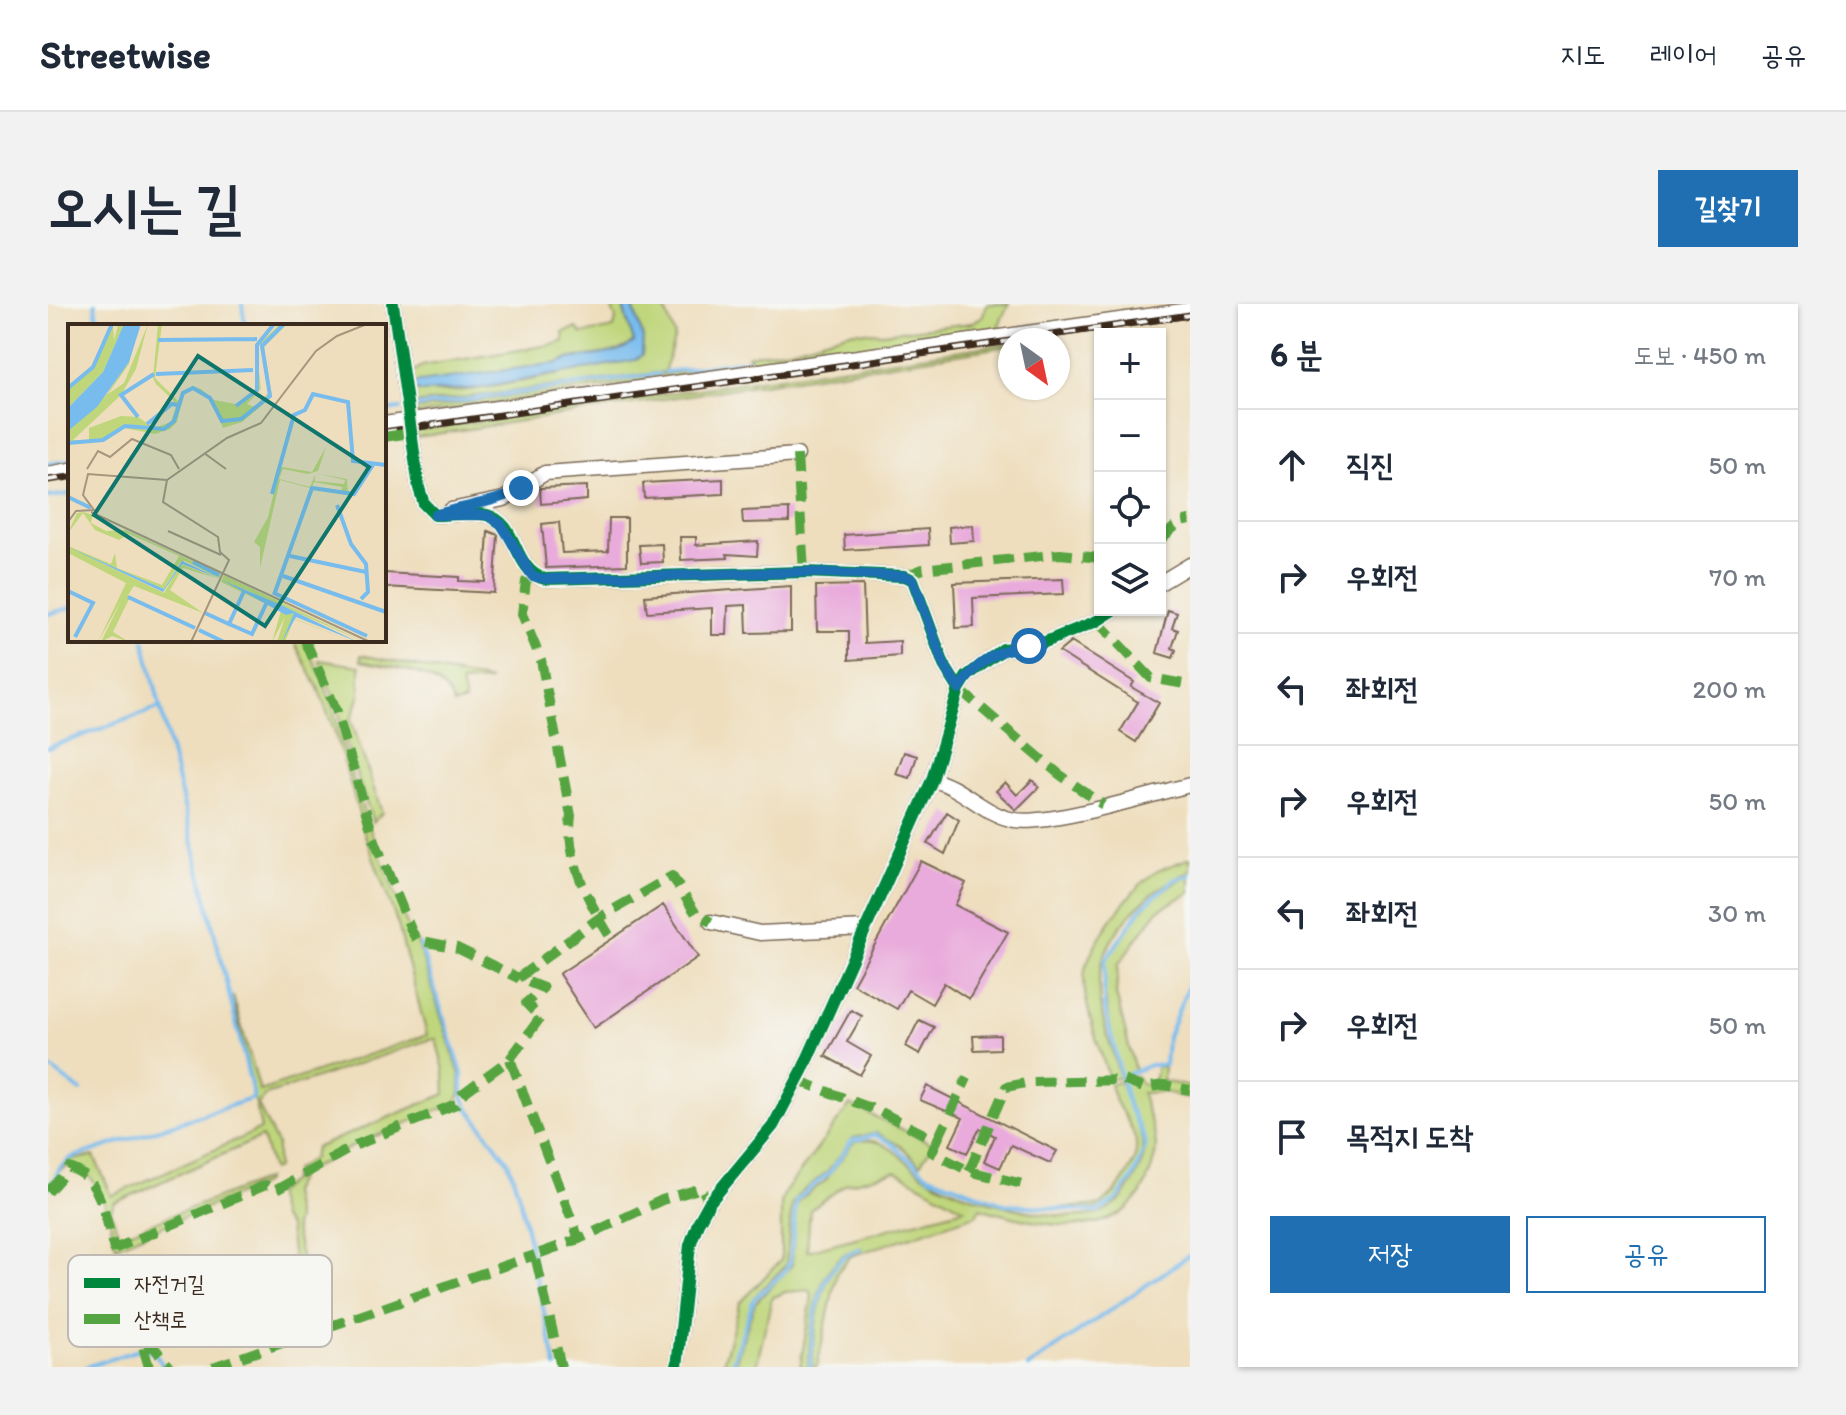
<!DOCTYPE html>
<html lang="ko">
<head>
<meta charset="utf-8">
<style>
	:root { --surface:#fff; --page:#f2f2f3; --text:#1f2937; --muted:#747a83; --line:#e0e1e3; --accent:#1f6fb2 }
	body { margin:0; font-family:Itim,"Poor Story",sans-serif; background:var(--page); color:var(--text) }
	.controls { position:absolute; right:24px; top:24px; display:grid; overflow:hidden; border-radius:0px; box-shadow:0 2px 6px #0004 }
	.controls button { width:72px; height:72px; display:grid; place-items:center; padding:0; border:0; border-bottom:2px solid var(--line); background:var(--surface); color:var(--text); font:40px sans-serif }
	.compass { position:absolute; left:950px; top:24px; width:72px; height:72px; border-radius:50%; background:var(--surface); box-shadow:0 2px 6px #0004; rotate:147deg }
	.stop { position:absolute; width:24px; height:24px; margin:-18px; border:6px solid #1f6fb2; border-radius:50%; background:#fff }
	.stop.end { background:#1f6fb2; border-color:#fff; box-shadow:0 2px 8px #0008 }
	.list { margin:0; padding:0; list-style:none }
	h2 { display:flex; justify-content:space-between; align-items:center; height:104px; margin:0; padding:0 32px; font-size:34px }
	h2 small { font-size:26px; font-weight:400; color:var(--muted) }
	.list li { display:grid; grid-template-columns:52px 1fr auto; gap:24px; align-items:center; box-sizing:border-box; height:112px; padding:0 32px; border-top:2px solid var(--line) }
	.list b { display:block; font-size:30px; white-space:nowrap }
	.list em { font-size:26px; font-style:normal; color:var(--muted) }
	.actions { display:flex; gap:16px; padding:24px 32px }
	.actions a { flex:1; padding:18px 0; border:2px solid var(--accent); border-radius:0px; text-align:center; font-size:28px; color:var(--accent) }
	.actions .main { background:var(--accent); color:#fff }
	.icon { flex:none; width:44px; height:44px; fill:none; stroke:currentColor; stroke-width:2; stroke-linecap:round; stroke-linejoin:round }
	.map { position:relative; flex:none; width:1142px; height:1063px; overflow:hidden; border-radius:0px }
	header { display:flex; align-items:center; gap:48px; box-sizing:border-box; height:112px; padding:0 40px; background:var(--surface); border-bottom:2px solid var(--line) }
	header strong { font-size:38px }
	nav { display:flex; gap:44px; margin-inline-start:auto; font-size:28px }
	.intro { display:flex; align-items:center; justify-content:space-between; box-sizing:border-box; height:192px; padding:0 48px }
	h1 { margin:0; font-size:56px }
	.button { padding:20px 36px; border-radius:0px; background:var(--accent); color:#fff; font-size:28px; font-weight:700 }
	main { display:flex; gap:48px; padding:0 48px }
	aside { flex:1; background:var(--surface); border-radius:0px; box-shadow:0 2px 6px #0004 }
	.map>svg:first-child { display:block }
	.green { fill:#bfd67b; stroke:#7d804c; stroke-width:2; fill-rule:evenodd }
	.water { fill:#78bcee; stroke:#5a7386; stroke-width:2 }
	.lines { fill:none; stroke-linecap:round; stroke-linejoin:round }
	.stream { stroke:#78bcee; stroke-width:4 }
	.building { fill:#e9abdc }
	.minor-casing { stroke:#7a6956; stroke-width:17 }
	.minor { stroke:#fff; stroke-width:14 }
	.rail-casing { stroke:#3b2a1e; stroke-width:7 }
	.rail { stroke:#f6f6f2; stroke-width:4; stroke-dasharray:12; stroke-linecap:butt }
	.quiet { stroke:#54a441; stroke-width:10; stroke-dasharray:20 10; stroke-linecap:butt }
	.cycleway-casing { stroke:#f6f6f2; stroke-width:17 }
	.cycleway { stroke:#00873e; stroke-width:12 }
	.route { stroke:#1f6fb2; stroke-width:10 }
	.inset-river { fill:none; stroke:#78bcee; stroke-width:4 }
	.inset-road { fill:none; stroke:#a6967d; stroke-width:2 }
	.view { fill:#0f766e; fill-opacity:0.15; stroke:#0f766e; stroke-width:4 }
	.inset-edge { fill:none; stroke:#3b2a1e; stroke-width:4 }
	.key { fill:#f6f6f2; stroke:#beb9b2; stroke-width:2 }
	.key-label { font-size:22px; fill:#3b2a1e }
</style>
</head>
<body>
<header>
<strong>Streetwise</strong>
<nav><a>지도</a><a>레이어</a><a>공유</a></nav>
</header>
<div class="intro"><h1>오시는 길</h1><a class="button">길찾기</a></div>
<main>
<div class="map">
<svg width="1142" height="1063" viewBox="0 0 1142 1063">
	<rect width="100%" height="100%" fill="#f6f6f2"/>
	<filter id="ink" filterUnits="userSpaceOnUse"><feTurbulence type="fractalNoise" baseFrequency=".0125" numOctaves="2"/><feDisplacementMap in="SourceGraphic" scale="16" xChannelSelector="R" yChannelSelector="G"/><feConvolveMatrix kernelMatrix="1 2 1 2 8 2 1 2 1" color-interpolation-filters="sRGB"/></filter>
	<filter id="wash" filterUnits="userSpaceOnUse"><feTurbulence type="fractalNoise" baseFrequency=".006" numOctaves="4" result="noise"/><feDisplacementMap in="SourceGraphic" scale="32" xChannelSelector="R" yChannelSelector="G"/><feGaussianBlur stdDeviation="1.8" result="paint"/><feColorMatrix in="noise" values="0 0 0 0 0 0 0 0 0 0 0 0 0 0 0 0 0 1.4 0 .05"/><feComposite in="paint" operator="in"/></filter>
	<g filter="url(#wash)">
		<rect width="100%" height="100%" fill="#eedebd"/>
		<!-- green -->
		<path class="green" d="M562 0H574L586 38C565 55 525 49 511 59L363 80 362 64 366 67 374 62 502 41 516 38 515 28 529 24 534 30 566 24 568 15Z
			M584 0H615L627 32 616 68 366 100 364 85C406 99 546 61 594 51L595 34Z
			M939 0H961L948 27 366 111 365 106 705 58 699 51 742 45 806 27 834 29 924 19 934 13Z
			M962 39V42L368 133 367 127Z
			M245 336H254C285 383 292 439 310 491 325 538 345 583 362 629L369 638 412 771V790L407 799 309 840 244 875 247 866 265 854 267 844 397 790 396 766 388 735 380 736 218 791 210 801 229 840V864L224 866 214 833 66 899 63 907 71 932 218 875 215 880 68 942C60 914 56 868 21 862L12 867 23 856 46 852 64 892 213 825 185 692 212 787 379 731 350 621 317 531 289 434 270 384Z
			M313 351 442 377 413 379 417 397 406 401C395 366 343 364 313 357Z
			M271 356 312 362V391L303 416 334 509 325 518 300 445 290 405Z
			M1142 554V568C1099 584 1049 635 1051 684 1051 713 1065 746 1072 774L1061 775C1053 747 1035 702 1036 673 1038 645 1083 583 1108 568 1118 562 1131 559 1142 554Z
			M1142 572V589L1110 606 1070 661 1068 690 1087 767 1080 769V773L1089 772 1094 780 1105 783 1109 762 1116 763 1115 777 1142 783V795L1117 788 1094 789C1097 808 1108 824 1108 843 1108 855 1102 868 1098 879 1071 943 984 920 932 904L928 911 803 952 789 968 769 1063H764C767 1031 768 989 788 962 795 952 807 950 813 944 767 951 762 1025 760 1063H752L764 992 762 986 737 988 724 994 708 1063H686L707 999 744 961 747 904 751 896 777 877 806 838C840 830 853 857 879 873 913 894 1017 923 1055 908 1072 901 1083 883 1090 867 1106 833 1092 829 1081 800 1072 775 1049 679 1058 657 1063 646 1072 635 1078 626 1096 601 1113 583 1142 572ZM848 867 916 905 759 947 762 906 798 880Z
			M1073 778C1077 799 1092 819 1094 836 1097 859 1076 895 1055 903 1042 908 1025 904 1011 904L1053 901C1070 887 1096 855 1086 831 1079 812 1066 801 1062 780Z
			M802 801 885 840 872 861 854 843 829 829 805 834 780 867 750 891 744 900 738 961 706 993 682 1063H674L692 999 733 956V898L737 888Z
			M252 872 243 888 248 916 246 922 270 1025 265 1026 245 956 241 924 233 914 227 889Z"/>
		<!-- water -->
		<path class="water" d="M574 0H584L595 34 594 51 587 56 433 84 375 88 364 85V79L510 59C525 49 565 56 586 38Z"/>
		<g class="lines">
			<!-- stream -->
			<path class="stream" d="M47 0 50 22
				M194 0 197 22
				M617 68 699 56
				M366 103 611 70
				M336 107 352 105
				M0 160 22 156
				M0 193 22 190
				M0 310 22 304
				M0 444 110 404
				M372 641 414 769V790L420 804 460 858 470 888 508 1063
				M0 762 33 787
				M1081 770 1102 761H1117L1119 735 1142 677
				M0 885 12 864 23 854 206 794 96 336
				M38 1063 96 1044 108 1051 116 1063
				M683 1063 706 995 737 967 742 958 748 896 782 868 804 837 827 831 841 838 881 872 957 900 1049 908 1068 896 1084 875 1097 843 1095 831 1080 801 1056 701 1057 657 1095 602 1126 576 1142 571
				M762 1063C765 1024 767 958 812 945
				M980 1063 1142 951"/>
		</g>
		<g id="blocks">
			<!-- building -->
			<path class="building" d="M675 175V190L596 194 595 179Z
				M539 182V196L493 200 492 184Z
				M741 205V218L695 219 694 207Z
				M561 214H579V261L498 264 494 220 511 218 514 249 560 247Z
				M925 221 926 237 902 239 901 223Z
				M880 225 881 241 797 246 796 231Z
				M440 227 450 231 446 289 336 283V269L411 273V277L437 278Z
				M632 233H648V241L710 237 709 252 679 250 680 254 633 256Z
				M614 240 615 258 593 259 591 241Z
				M1015 275 1016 290 925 294 926 323 908 324 906 279Z
				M815 281 817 339 852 337V352L801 356V327H769L768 282Z
				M743 282V328L699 329 698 301 680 302 679 331H664V304L599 308 597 292Z
				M1120 306 1129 309 1124 324 1130 326 1124 344 1128 346 1125 354 1109 349Z
				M1023 338 1086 378 1083 383 1111 399 1088 438 1072 428 1090 398 1011 348Z
				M856 448 869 452 862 474 848 470Z
				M984 476 991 483 968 506 948 487 957 478 969 491Z
				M899 508 911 516 897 550 880 540Z
				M873 557 918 579 907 601 960 628 921 695 896 679 884 700 860 686 849 705 805 680Z
				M615 601 650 653 546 724 511 670Z
				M803 706 814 712 799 738 823 752 812 771 777 752Z
				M871 716 886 723 872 750 858 742Z
				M952 731V745L926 746 925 732Z
				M879 782 1009 847 1002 859 963 841 952 864 936 857 947 832 932 824 919 849 902 841 915 814 872 796Z"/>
		</g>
	</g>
	<g filter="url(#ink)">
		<use href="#blocks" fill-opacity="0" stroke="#7a6956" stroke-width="2"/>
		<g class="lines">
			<defs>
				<path id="minor" d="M345 0 371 184 376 200 387 211C402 211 424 207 439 211 471 219 464 266 497 275L756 268 857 272 865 276 896 361 911 385
					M336 120 1142 6
					M0 170 22 166
					M403 206 456 195 497 169 749 151
					M1112 279 1142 261
					M884 476C914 482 937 512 967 516 1001 522 1104 490 1142 481
					M663 618 712 629 818 624
					M629 1063 642 941 650 919 661 899 725 822 754 767 884 476 911 385 919 372 955 345 992 340 1049 317 1066 306"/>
			</defs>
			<!-- minor casing -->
			<use href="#minor" class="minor-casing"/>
			<!-- minor -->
			<use href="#minor" class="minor"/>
			<defs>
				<path id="rail" d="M969 36 1142 11
					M336 128 962 37
					M0 176 22 173"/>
			</defs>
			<!-- rail casing -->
			<use href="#rail" class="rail-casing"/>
			<!-- rail -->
			<use href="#rail" class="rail"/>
			<!-- quiet -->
			<path class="quiet" d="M336 133 362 129
				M749 151 756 268
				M1112 236 1132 218 1142 216
				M484 272 478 277 474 310 493 356 523 512C517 554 540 596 561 631
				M857 272 875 265 1012 250 1052 254
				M1049 317 1103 374 1142 381
				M257 336 288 405 325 532 364 628 369 636 409 644 470 674
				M911 385 1011 470 1055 501
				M462 755 531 935 614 896 654 884 661 899
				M749 776 833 808 889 837 884 848 921 867 978 881
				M889 837 919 774
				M921 867 958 783 983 778 1075 776 1095 784 1116 781 1142 786
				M0 888 21 864C54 872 58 918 66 945
				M96 1044 105 1042 122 1063
				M101 1063 66 945 218 881 228 886 308 841 408 800 414 790 462 755 492 714 478 699 495 684 470 674 551 614 624 572 648 610 663 618
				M165 1063 487 951
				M513 1063 487 951 531 935"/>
			<defs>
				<path id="cycleway" d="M345 0 371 184 376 200 387 211C402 211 424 207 439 211 471 219 464 266 497 275L756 268 857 272 865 276 896 361 911 385
					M629 1063 642 941 650 919 661 899 725 822 754 767 884 476 911 385 919 372 955 345 992 340 1049 317 1066 306"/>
			</defs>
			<!-- cycleway casing -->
			<use href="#cycleway" class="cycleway-casing"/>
			<!-- cycleway -->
			<use href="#cycleway" class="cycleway"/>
		</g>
	</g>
	<g class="lines" filter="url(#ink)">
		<!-- route -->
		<path class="route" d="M473 184C448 200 415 201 387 211H439L453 220 484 272 497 275 756 268 857 272 865 276 896 361 911 385C926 361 952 342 981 342"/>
	</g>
	<!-- overview -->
	<g transform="translate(20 20)">
		<rect width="318" height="318" fill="#eedebd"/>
		<path d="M45 0 46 16 50 1 56 0 35 48 0 84V64L26 42ZM80 0 68 45 53 71 5 116H21V104L53 92 70 93 86 104 103 98 109 79 104 80 106 77 88 60 85 54 90 0H94L87 54 110 77 114 68 125 62 133 65 146 76 173 81 188 64V21L193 65 179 80 186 83 200 69 192 19 211 1 219 0 196 23 204 73 174 98 155 104 145 78 126 65 116 70 109 98 102 105 87 110 56 104 34 118H0V107L39 70 56 44 60 40 66 20 61 40 40 70 56 59ZM258 123 250 147 240 150 215 145 211 155 242 163 247 151V157L276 160 277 156 251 150 279 155 280 171 273 170 274 163 246 158 237 181 242 164 212 156 192 244V223L186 218 200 193 211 147 214 143 244 148ZM16 188 25 191 23 199 38 207 58 206 153 250 151 254 117 237 112 239 96 265 17 231 96 269 113 240 151 255 115 244 102 266 135 289 66 262 60 271 127 305 61 275 45 308 61 318 44 312 33 318 53 277 30 318 58 259 0 229V222L43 240 47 229 49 244 94 261 111 232 61 210 51 216 27 206 15 189 0 209 9 189ZM156 251 296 318 155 256 226 289 225 294 286 318 226 295 217 318H209L217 293 204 318 213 287 153 258Z" fill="#bfd67b"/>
		<path d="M56 0H73L61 38 29 83 0 107V84L35 48ZM0 223 96 265 114 237 151 254 114 240 95 268ZM154 256 213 281 290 318 228 293 214 318 226 289 218 291Z" fill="#78bcee"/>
		<path class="inset-river" d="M90 16 189 15M88 50 185 46M0 64 25 43 44 0M168 82 189 66V21L206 0M70 93 53 71 86 50M79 100 104 80 109 81M0 119 35 116 57 102 96 105 106 97 115 69 125 64 142 74 154 97 173 95 202 72 194 22 216 0M204 170 226 91 237 86 245 70 280 78 285 137 318 141M0 173 23 184M269 181 283 220 298 240 300 268 293 275M222 232 298 248M125 238 151 251M215 252 318 288M0 267 25 279 7 313M206 269 299 312M206 271 244 164 286 170 305 141M60 273 127 304M137 289 161 300 176 267M161 300 184 310 199 278M131 306 156 318"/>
		<path class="inset-road" d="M136 129 158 145M19 145 30 127 42 133 64 115 103 131 111 145M99 156 95 178 150 213 152 228 161 236 123 318M23 188 302 318M0 198 8 187 26 186 15 171 20 150 99 156 159 114 193 99 248 27 269 12 299 0M100 207 153 231"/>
		<path class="view" d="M130 32 301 143 197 302 26 191Z"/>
		<rect width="318" height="318" class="inset-edge"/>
	</g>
	<!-- legend -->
	<rect x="20" y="951" width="264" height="92" rx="12" class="key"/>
	<rect x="36" y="974" width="36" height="10" fill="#00873e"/>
	<rect x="36" y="1010" width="36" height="10" fill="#54a441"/>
	<g class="key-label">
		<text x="86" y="987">자전거길</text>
		<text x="86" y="1023">산책로</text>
	</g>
</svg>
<div class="controls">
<button>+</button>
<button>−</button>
<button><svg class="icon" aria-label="locate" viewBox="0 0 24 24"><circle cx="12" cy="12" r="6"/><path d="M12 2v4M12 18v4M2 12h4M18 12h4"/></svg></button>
<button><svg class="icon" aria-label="layers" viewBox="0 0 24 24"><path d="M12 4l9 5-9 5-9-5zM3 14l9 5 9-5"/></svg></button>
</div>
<svg class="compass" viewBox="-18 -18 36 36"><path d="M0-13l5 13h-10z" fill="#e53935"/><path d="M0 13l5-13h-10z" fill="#747a83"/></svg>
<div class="stop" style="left:981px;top:342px"></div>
<div class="stop end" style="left:473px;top:184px"></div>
</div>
<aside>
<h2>6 분<small>도보 · 450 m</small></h2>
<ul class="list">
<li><svg class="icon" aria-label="ahead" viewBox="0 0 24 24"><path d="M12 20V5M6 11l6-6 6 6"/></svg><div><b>직진</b></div><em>50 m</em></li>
<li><svg class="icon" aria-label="right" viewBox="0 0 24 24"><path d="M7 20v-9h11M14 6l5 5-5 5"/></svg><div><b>우회전</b></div><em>70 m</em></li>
<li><svg class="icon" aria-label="left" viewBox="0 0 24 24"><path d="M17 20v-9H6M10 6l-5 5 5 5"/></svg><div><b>좌회전</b></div><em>200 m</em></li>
<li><svg class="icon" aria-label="right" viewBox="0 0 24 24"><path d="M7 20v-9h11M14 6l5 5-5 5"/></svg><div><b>우회전</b></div><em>50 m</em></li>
<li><svg class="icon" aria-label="left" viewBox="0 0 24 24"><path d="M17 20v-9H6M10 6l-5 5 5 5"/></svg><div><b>좌회전</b></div><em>30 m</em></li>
<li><svg class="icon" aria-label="right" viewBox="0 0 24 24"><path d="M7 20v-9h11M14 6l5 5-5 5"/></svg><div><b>우회전</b></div><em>50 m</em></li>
<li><svg class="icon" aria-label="arrive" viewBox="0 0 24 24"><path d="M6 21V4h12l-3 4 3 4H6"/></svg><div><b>목적지 도착</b></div></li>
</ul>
<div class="actions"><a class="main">저장</a><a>공유</a></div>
</aside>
</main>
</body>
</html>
